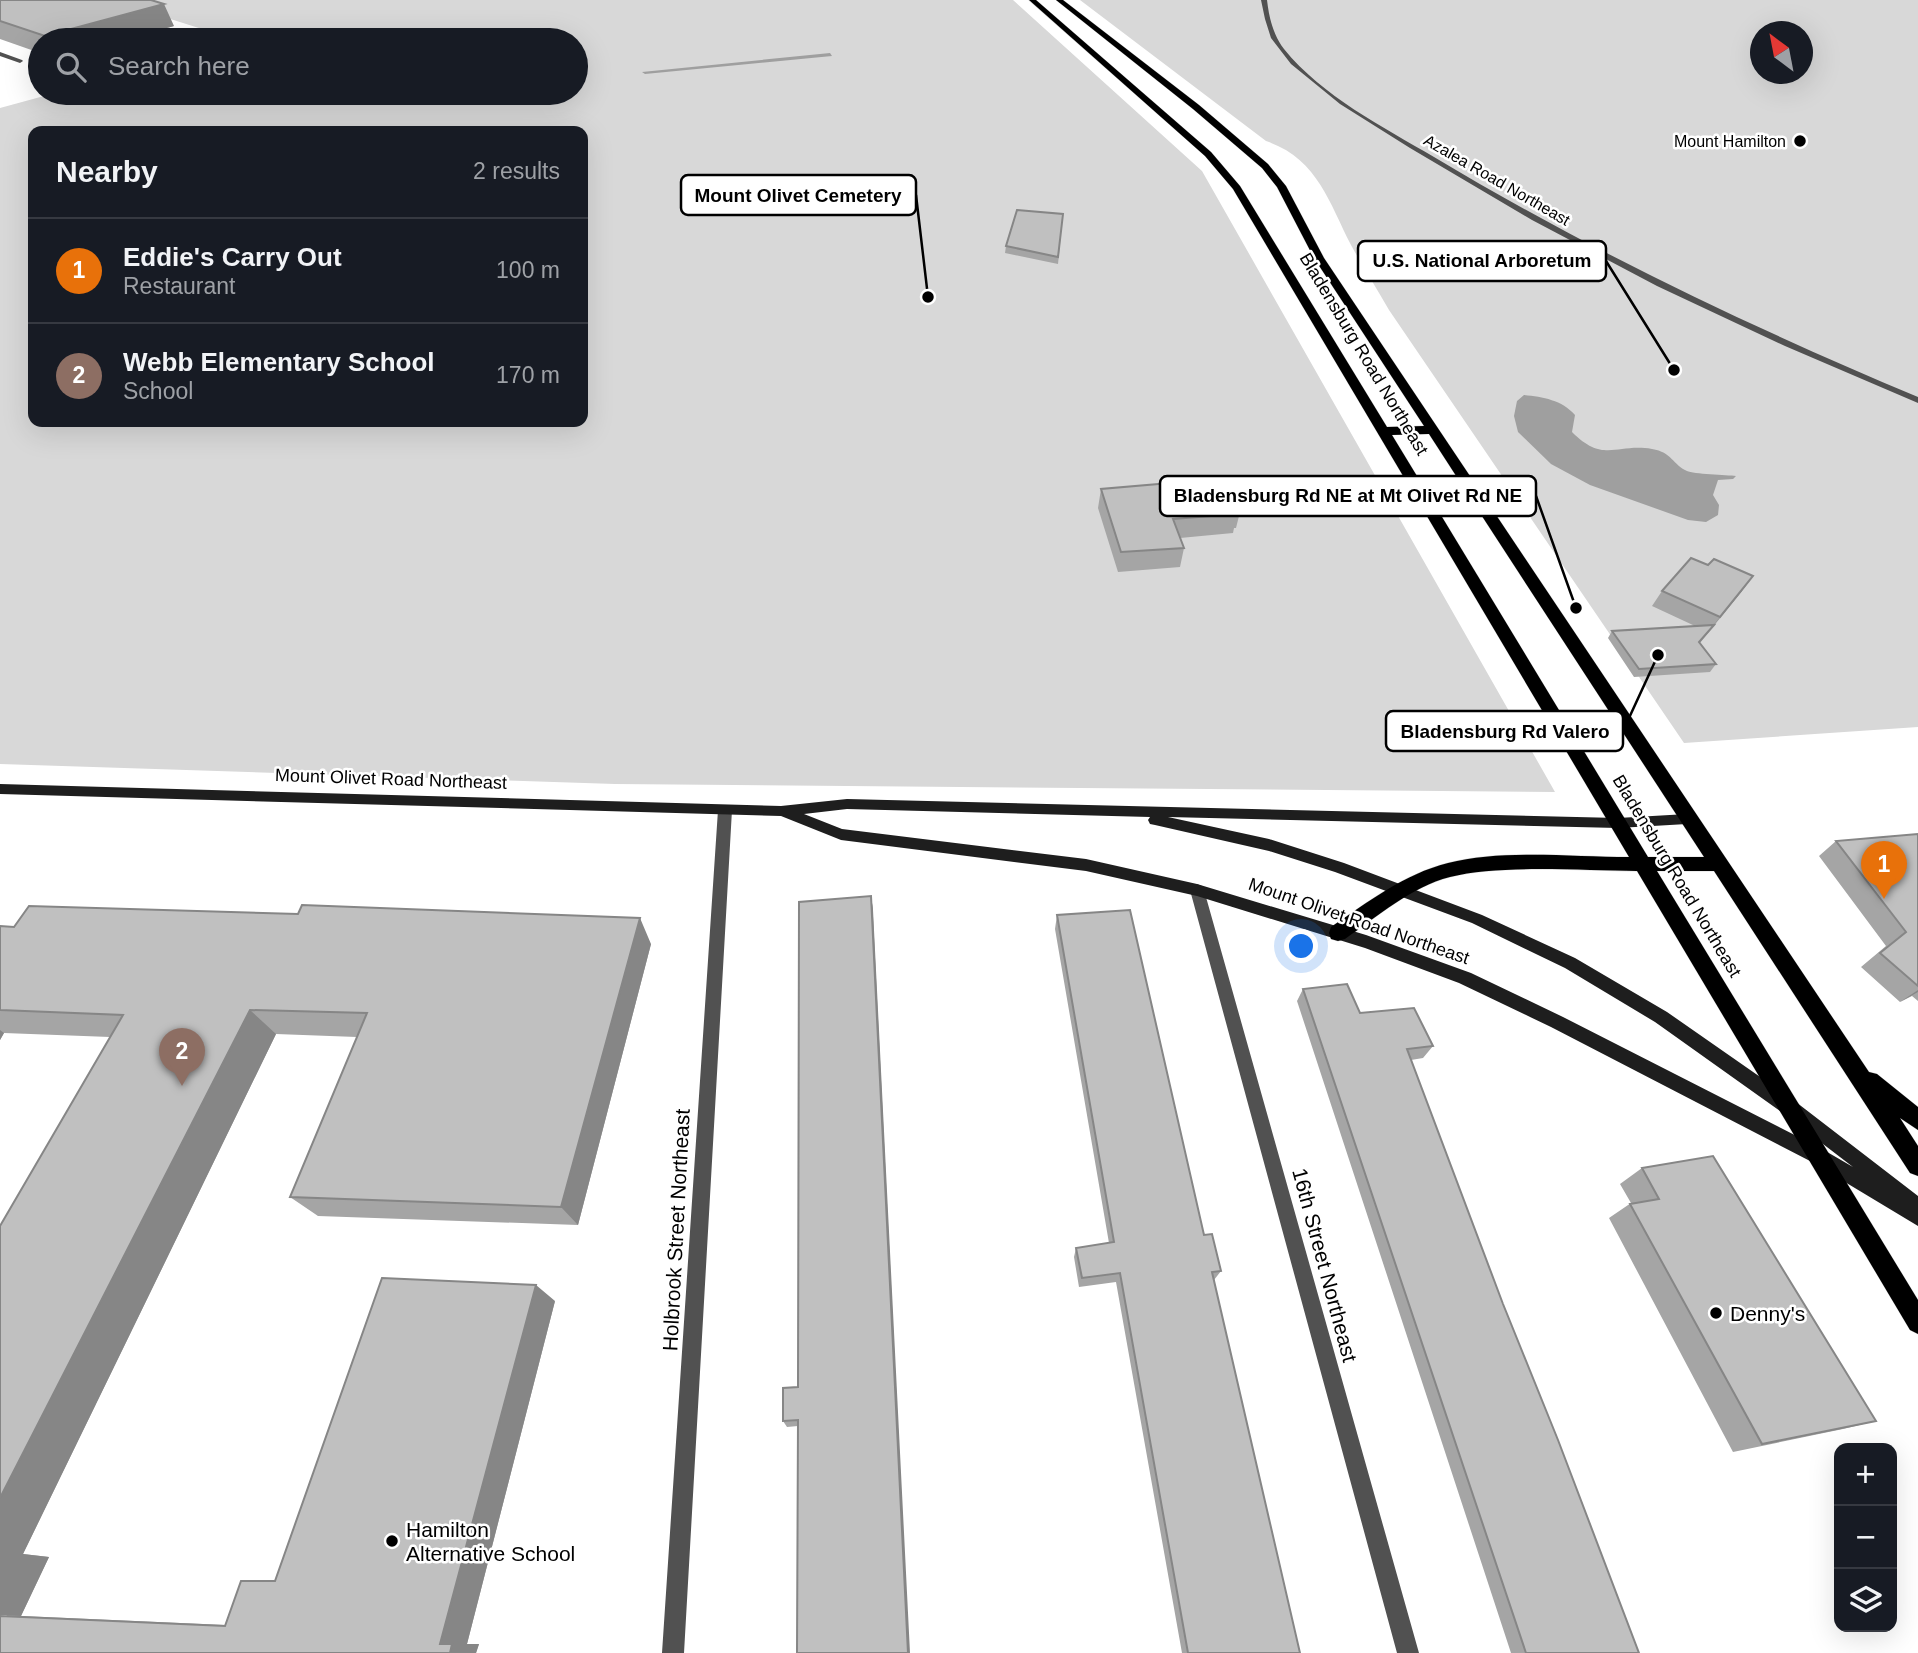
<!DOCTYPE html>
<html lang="en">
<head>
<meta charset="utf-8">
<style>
	:root { --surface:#171b24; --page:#20242c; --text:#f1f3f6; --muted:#9ea1a6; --line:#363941; --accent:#ea580c }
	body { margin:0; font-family:Arial,sans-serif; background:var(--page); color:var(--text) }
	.controls { position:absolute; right:21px; bottom:21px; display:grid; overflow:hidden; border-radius:14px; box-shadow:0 7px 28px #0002 }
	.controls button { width:63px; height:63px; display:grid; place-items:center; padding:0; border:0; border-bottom:2px solid var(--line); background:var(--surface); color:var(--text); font:35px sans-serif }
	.compass { position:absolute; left:1750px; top:21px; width:63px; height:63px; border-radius:50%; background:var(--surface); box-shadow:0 7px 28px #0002; rotate:328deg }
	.you { position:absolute; left:1302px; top:947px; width:24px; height:24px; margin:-18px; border:5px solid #fff; border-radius:50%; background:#1a73e8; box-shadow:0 0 0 10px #1a73e833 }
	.badge { display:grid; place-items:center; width:46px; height:46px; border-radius:50%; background:var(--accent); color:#fff; font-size:23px; font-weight:700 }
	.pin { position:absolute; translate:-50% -58px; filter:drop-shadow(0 2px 4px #0008) }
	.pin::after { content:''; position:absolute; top:37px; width:24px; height:21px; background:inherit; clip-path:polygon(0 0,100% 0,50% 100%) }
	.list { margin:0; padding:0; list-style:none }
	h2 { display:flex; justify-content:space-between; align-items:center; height:91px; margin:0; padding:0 28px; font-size:30px }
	h2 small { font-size:23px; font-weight:400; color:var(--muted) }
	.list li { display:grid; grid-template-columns:46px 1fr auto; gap:21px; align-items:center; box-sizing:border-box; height:105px; padding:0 28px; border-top:2px solid var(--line) }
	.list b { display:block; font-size:26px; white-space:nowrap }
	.list p { margin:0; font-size:23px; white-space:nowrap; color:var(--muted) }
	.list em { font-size:23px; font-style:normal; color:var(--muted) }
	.icon { flex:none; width:38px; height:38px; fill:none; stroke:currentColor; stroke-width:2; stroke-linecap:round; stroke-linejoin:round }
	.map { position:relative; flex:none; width:1918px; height:1653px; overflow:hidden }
	.search { position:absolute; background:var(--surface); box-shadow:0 7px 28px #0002; left:28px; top:28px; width:560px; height:77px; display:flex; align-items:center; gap:18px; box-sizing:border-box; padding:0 24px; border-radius:38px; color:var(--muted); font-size:26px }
	.panel { position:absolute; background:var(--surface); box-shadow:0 7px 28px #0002; left:28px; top:126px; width:560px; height:301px; border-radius:14px }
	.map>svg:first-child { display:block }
	.green { fill:#d8d8d8; fill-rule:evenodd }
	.water { fill:#9f9f9f }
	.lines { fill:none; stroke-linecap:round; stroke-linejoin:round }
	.stream { fill:#9f9f9f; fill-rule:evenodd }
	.primary-casing { stroke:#dbdbdb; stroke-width:1 }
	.street { fill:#515151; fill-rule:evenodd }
	.secondary { fill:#1e1e1e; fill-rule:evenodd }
	.primary { fill:#000; fill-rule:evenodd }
	.wall { fill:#a5a5a5 }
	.shaded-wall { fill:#868686 }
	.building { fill:#c0c0c0; stroke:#868686; stroke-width:2 }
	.poi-dot { fill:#000; stroke:#fff; stroke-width:2.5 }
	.labels { text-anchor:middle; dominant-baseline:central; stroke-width:5; stroke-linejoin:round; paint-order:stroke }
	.far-poi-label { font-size:16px; fill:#000; stroke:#fff; text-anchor:end }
	.far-street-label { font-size:16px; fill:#000; stroke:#fff }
	.street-label { font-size:18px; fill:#000; stroke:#fff }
	.near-street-label { font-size:21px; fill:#000; stroke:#fff }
	.near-poi-label { font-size:21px; fill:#000; stroke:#fff; text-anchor:start }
	.leader { fill:none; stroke:#000; stroke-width:2.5 }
	.callout-dot { fill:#000; stroke:#fff; stroke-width:2.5 }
	.callout { fill:#fff; stroke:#000; stroke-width:2.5 }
	.callout-label { font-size:19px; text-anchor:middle; font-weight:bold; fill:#000 }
</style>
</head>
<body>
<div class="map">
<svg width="1918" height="1653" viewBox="0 0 1918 1653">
	<rect width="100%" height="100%" fill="#fff"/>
	<!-- green -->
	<path class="green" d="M110 0H1013L1202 171 1555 792 615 784 0 764V108L55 93H68L82 101 112 93H576V40H237ZM33 131H583V422H33Z
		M1080 0H1918V727L1684 743 1389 310C1377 289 1363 267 1351 245 1329 202 1317 158 1266 141ZM1760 32H1802V74H1760Z"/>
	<!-- water -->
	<path class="water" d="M1524 395C1543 397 1562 400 1575 415L1572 432C1604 464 1616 443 1652 449 1672 452 1673 465 1687 471 1693 474 1727 475 1736 476L1733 479 1718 480 1713 495 1719 505 1718 515 1706 522 1688 520 1590 485 1551 464 1518 432 1514 416 1517 401Z"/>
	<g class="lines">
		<!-- stream -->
		<path class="stream" d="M830 53 832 56 645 74 642 72Z"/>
		<defs>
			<path id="primary" d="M1029 0H1036L1211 152 1240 186 1387 427 1424 426 1314 258 1277 187 1262 168 1193 109 1056 0H1063L1199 105 1268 164 1286 186 1324 258 1869 1072 1877 1074 1918 1107V1130L1900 1118 1918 1146V1176L1910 1173 1714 871H1657L1918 1300V1334L1910 1330 1637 871C1583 871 1501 864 1450 877 1411 887 1378 916 1345 939L1338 941 1331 939 1329 933 1331 927C1368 902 1404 874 1448 863 1502 849 1572 857 1629 857L1233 189 1205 156ZM1429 434 1473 502 1434 504 1392 435ZM1478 510 1704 857H1648L1439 512Z"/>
		</defs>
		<!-- primary casing -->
		<use href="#primary" class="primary-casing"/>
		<!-- street -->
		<path class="street" d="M1261 0H1267C1269 17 1273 35 1284 49 1322 96 1383 127 1434 157 1589 250 1751 327 1918 397V403L1785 346 1657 286 1532 220 1410 148 1340 104 1291 64 1271 38 1265 19Z
			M0 52 22 60 23 61 20 63 0 56Z
			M725 805 730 806 732 810 684 1653H662L718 810 720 806Z
			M1197 884 1202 886 1204 890 1419 1653H1397L1190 890 1192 886Z"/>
		<!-- secondary -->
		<path class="secondary" d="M0 784 781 806 847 799 1618 818 1687 814 1692 815 1694 819 1692 823 1687 824 1618 828 1168 817 1269 839 1344 863 1482 915 1575 958 1667 1012 1792 1099 1918 1196V1226L1810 1161 1551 1027 1459 983 1365 948 1197 896 1086 871 841 840 781 816 0 794ZM847 809 1150 817 1148 820 1150 824 1155 825 1269 851 1335 872 1472 923 1565 968 1655 1022 1780 1111 1853 1167 1822 1149 1563 1017 1471 973 1366 935 1197 884 1086 859 842 829 804 814Z"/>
		<!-- primary -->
		<use href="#primary" class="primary"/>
	</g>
	<!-- wall -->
	<path class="wall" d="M0 0 174 26 123 40H40V53L0 39Z
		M1063 214 1058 264 1005 253 1006 246Z
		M1101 489 1241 508 1236 528H1234L1233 533 1180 538 1184 548 1180 567 1118 572 1098 508Z
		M1662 591H1742L1700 643 1716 664 1710 672 1634 677 1608 638 1612 631 1695 626 1652 606Z
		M1918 834V1001L1912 996 1900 1002 1861 967 1886 946 1819 856 1836 841Z
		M871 896 873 910 798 1426 787 1427 783 1421 798 1387Z
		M1057 915 1221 1271 1214 1280 1300 1653H1182L1116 1282 1079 1287 1074 1257 1076 1248 1109 1243 1055 929Z
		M0 926 651 944 578 1225 318 1216 290 1197 357 1037 276 1034 23 1554 49 1557 21 1616 226 1625 275 1581 555 1301 467 1644H479L476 1653H0L110 1037 4 1033 0 1040Z
		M1303 989 1360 1013 1433 1046 1423 1058 1411 1060 1503 1304 1639 1653H1511L1297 1001Z
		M1642 1168 1876 1421 1843 1429 1733 1452 1609 1218 1631 1203 1620 1184Z"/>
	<!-- shaded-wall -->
	<path class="shaded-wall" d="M164 4 174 26 123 40H47L45 36Z
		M1753 576 1742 591 1708 632 1720 617Z
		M871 896 873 910 910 1653H908Z
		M640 918 651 944 578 1225 561 1207Z
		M1918 990V992L1900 1002Z
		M250 1010 276 1034 23 1554 49 1557 21 1616 0 1615V1498Z
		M0 1030 4 1033 0 1040Z
		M536 1285 555 1301 467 1644H440Z
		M452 1644H479L476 1653H450Z"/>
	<!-- building -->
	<path class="building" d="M0 0H151L164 4 45 36 0 21Z
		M1017 210 1063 214 1058 257 1006 246Z
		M1228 478 1241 508 1235 509 1238 514 1173 519 1184 548 1121 552 1101 489Z
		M1691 558 1708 565 1714 559 1753 576 1720 617 1662 591Z
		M1714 625 1699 642 1716 664 1639 669 1612 631Z
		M1918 834V986L1880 953 1906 932 1836 841Z
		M871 896 908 1653H797L798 1420 783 1421V1388L798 1387 799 902Z
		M302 905 640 918 561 1207 290 1197 367 1013 250 1010 0 1498V1226L123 1015 0 1010V926L14 927 29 906 298 914Z
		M1130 910 1204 1235 1212 1234 1221 1271 1212 1272 1300 1653H1188L1120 1273 1082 1278 1076 1248 1114 1242 1057 915Z
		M1347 984 1360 1013 1414 1008 1433 1046 1407 1049 1503 1304 1558 1440 1639 1653H1526L1303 989Z
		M1713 1156 1876 1421 1762 1444 1630 1204 1659 1199 1642 1168Z
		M382 1278 536 1285 440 1644H452L450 1653H0V1616L225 1626 241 1581H275Z"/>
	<!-- markers -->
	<g class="poi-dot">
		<circle cx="1800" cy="141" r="7"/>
		<circle cx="1716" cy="1313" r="7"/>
		<circle cx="392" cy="1541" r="7"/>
	</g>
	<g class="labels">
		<!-- far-poi labels -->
		<g class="far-poi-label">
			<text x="1786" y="141">Mount Hamilton</text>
		</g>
		<!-- far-street labels -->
		<g class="far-street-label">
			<text transform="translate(1497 180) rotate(30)">Azalea Road Northeast</text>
		</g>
		<!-- street labels -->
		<g class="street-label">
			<text transform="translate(1364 354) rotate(59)">Bladensburg Road Northeast</text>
			<text transform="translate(391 779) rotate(2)">Mount Olivet Road Northeast</text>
			<text transform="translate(1677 876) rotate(59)">Bladensburg Road Northeast</text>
			<text transform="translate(1359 921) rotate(19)">Mount Olivet Road Northeast</text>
		</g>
		<!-- near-street labels -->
		<g class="near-street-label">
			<text transform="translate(676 1230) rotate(-87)">Holbrook Street Northeast</text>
			<text transform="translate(1325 1265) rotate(75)">16th Street Northeast</text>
		</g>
		<!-- near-poi labels -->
		<g class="near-poi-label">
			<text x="1730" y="1313">Denny's</text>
			<text x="406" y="1529">Hamilton<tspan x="406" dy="24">Alternative School</tspan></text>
		</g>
	</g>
	<!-- callouts -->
	<path class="leader" d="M928 297L916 195M1674 370L1606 261M1576 608L1536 496M1658 655L1623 731"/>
	<g class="callout-dot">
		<circle cx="928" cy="297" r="7"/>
		<circle cx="1674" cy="370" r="7"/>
		<circle cx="1576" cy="608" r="7"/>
		<circle cx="1658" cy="655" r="7"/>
	</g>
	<g class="callout">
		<rect x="681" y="175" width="235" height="40" rx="7"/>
		<rect x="1358" y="241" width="248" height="40" rx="7"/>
		<rect x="1160" y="476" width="376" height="40" rx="7"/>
		<rect x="1386" y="711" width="237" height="40" rx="7"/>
	</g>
	<g class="callout-label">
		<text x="798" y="202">Mount Olivet Cemetery</text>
		<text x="1482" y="267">U.S. National Arboretum</text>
		<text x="1348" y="502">Bladensburg Rd NE at Mt Olivet Rd NE</text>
		<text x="1505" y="738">Bladensburg Rd Valero</text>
	</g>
</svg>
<div class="controls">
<button>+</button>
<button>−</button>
<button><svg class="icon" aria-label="layers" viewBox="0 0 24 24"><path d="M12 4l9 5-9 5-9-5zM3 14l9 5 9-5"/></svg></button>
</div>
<svg class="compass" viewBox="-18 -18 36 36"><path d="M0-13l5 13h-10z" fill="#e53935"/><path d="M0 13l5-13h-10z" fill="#9ea1a6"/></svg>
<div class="you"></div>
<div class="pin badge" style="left:1884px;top:899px;background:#e8710a">1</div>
<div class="pin badge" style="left:182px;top:1086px;background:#8d6e63">2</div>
<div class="search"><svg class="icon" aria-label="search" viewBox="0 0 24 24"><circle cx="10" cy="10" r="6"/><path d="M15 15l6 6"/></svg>Search here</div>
<section class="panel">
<h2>Nearby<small>2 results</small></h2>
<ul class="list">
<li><span class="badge" style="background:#e8710a">1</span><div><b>Eddie's Carry Out</b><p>Restaurant</p></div><em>100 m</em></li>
<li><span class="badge" style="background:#8d6e63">2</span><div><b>Webb Elementary School</b><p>School</p></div><em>170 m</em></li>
</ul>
</section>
</div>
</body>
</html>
